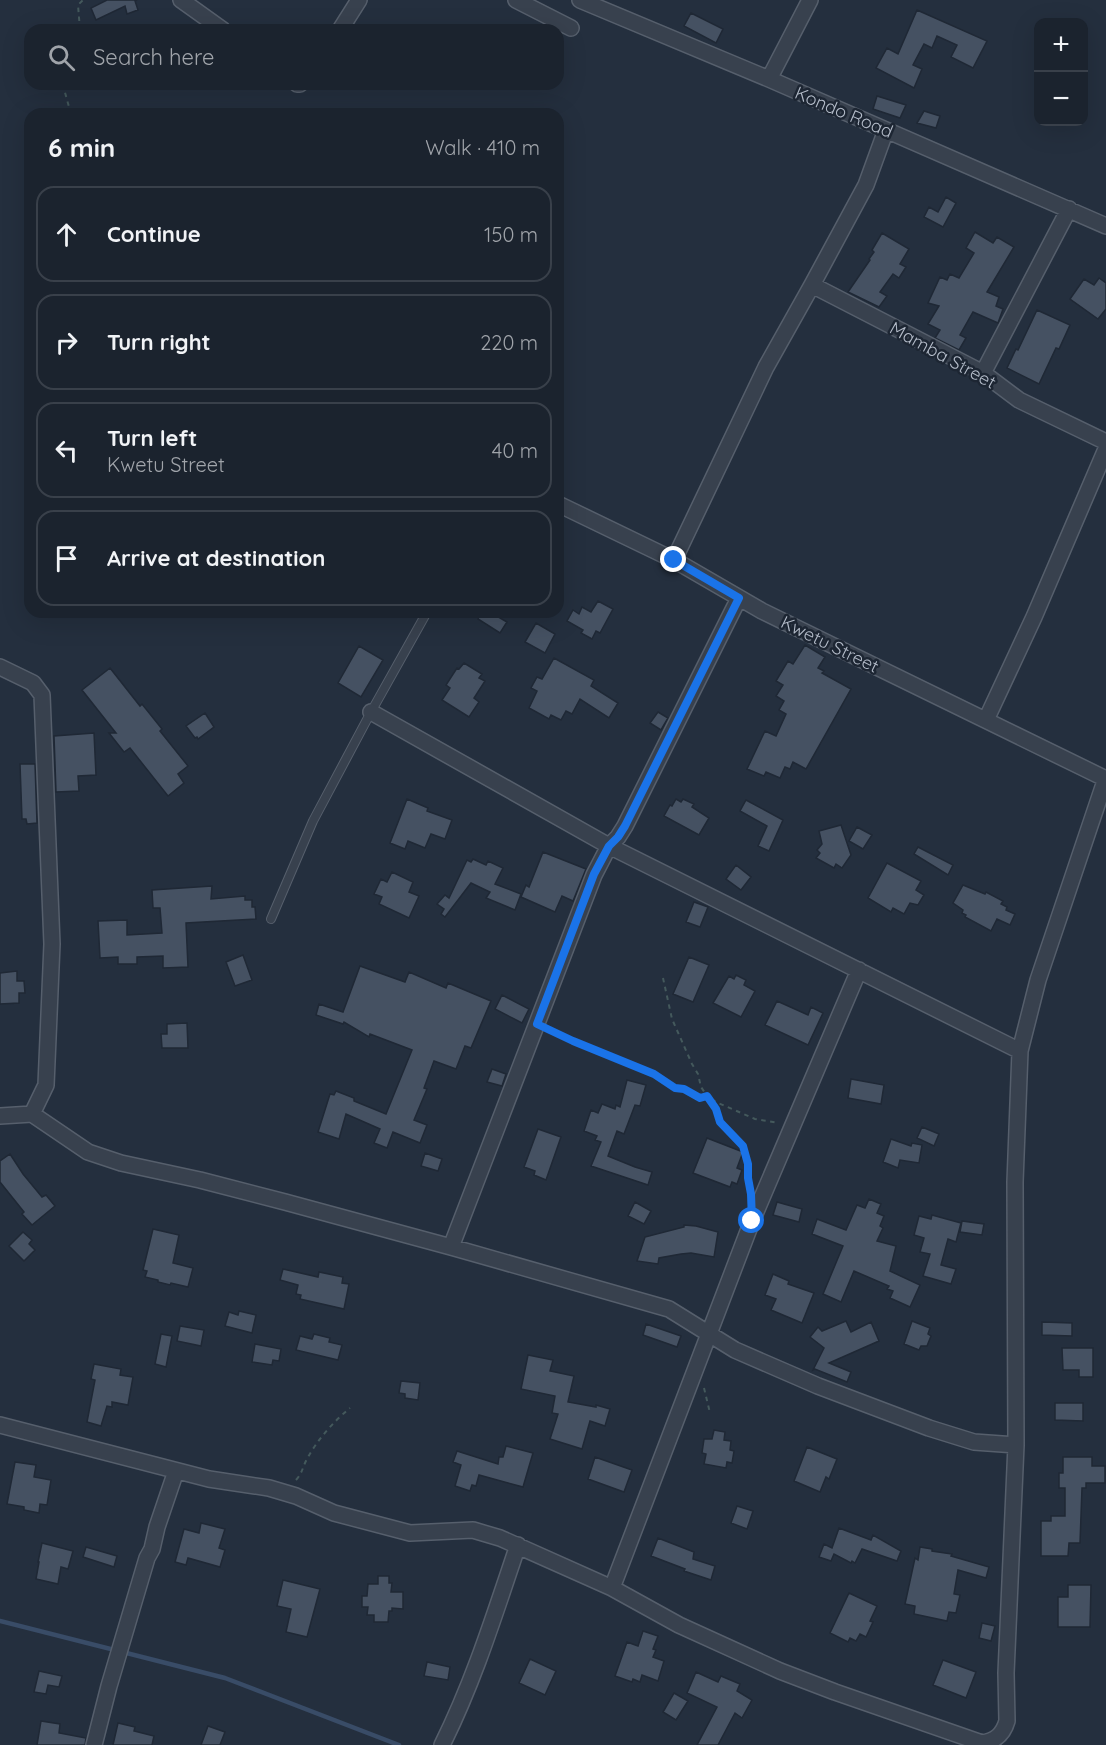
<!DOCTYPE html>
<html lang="en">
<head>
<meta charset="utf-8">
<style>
	:root { --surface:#1b232e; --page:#282f3a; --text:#f1f3f6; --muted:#a0a4aa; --line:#39404a }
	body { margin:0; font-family:Quicksand,sans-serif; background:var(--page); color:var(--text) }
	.controls { position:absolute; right:18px; top:18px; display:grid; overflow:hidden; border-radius:12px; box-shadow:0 6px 24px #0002 }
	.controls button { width:54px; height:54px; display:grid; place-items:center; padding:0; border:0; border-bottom:2px solid var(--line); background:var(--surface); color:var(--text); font:30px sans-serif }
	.stop { position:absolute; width:18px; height:18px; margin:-14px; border:4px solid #1a73e8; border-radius:50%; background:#fff }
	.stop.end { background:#1a73e8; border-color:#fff; box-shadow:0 2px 6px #0008 }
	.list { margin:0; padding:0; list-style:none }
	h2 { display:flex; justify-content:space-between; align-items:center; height:78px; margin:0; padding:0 24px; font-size:26px }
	h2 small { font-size:20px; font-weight:400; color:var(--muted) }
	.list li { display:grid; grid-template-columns:39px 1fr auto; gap:18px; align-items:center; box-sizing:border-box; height:96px; margin:0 12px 12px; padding:0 12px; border:2px solid var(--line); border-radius:18px }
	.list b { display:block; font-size:22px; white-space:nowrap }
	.list p { margin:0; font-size:20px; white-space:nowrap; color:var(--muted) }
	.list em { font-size:20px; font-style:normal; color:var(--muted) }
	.icon { flex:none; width:33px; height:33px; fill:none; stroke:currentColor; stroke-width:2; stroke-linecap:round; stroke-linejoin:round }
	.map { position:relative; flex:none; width:1106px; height:1745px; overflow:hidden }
	.search { position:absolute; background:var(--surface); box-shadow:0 6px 24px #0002; left:24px; top:24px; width:540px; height:66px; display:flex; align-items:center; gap:15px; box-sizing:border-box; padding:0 21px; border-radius:18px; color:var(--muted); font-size:22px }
	.panel { position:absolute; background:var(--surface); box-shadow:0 6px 24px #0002; left:24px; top:108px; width:540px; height:510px; border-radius:18px }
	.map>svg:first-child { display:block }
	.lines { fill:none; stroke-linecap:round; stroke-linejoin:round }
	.stream { stroke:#394c67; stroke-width:4.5 }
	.building { fill:#455162; stroke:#1f2835; stroke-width:1.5 }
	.service-casing { stroke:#565f6c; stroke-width:10 }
	.minor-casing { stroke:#565f6c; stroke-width:18 }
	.path { stroke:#44595c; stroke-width:2; stroke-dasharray:4.5 4.5; stroke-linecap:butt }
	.service { stroke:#38414e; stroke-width:8 }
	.minor { stroke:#38414e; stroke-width:15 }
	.route { stroke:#1a73e8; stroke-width:8 }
	.labels { text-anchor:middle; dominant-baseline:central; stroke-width:5; stroke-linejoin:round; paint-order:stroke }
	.street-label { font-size:18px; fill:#b4bcc9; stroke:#1d2633 }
</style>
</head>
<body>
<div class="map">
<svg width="1106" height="1745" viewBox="0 0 1106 1745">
	<rect width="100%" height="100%" fill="#242f3e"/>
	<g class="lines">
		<!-- stream -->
		<path class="stream" d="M0 1621 225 1678 399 1745"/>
	</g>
	<!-- building -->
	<path class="building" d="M107 0H137L135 1 138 10 127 14 125 6 96 20 91 8Z
		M917 10 987 41 973 68 951 57 957 45 937 36 932 48 924 44 913 65 922 69 914 88 876 68 887 48 898 54Z
		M691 13 723 29 716 43 684 26Z
		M877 96 906 105 900 118 873 109Z
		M924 111 940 116 936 128 917 123Z
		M946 197 956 203 943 227 924 217 929 207 938 212Z
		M975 232 993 243 997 237 1014 247 987 292 999 297 996 306 1003 309 998 323 973 312 960 335 966 338 959 350 935 338 940 330 928 324 939 306 928 303 940 277 947 280 950 274 959 278 974 253 966 248Z
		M882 233 909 249 900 264 906 267 899 278 893 274 880 292 887 296 879 307 848 292 870 260 869 259 874 252 872 250Z
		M1099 278 1106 283V309L1098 319 1070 299 1084 279 1094 285Z
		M1037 310 1070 325 1059 349 1056 348 1039 384 1007 368 1016 349 1018 350Z
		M598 601 613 609 600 633 596 631 592 639 581 633 583 630 567 621 573 610 579 614 582 607 591 612Z
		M482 612H490L507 622 500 633 478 619Z
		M536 623 555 634 545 653 525 642Z
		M805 645 825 657 818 668 824 671 822 673 851 689 806 769 793 762 790 769 785 767 780 778 766 772 764 776 747 769 765 731 776 736 786 714 779 710 784 701 776 696 783 685 776 681 788 661 793 664Z
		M359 646 383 660 361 697 338 683Z
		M554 658 594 680 591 686 618 703 609 718 580 699 572 714 566 711 561 720 551 715 549 719 529 708 537 691 531 688 537 677 542 679Z
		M464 663 482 674 479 678 485 681 474 698 479 702 469 717 442 700 450 688 446 685 457 668 459 669Z
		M110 668 140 706 142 704 162 729 160 731 188 766 178 774 184 783 168 796 130 748 124 752 109 733H116L82 690Z
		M658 712 668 718 661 730 650 723Z
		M205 713 214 727 198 739 197 737 195 738 186 726Z
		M94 733 96 775 78 776 79 791 56 792 54 736Z
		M20 764H35L37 823 27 824 26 819H22Z
		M407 799 428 808 427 811 452 820 445 839 431 834 425 848 408 841 405 849 390 843Z
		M676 799 681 802 683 799 694 804 692 807 709 818 699 835 664 816 670 805 672 806Z
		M746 800 783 820 769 851 758 846 767 826 740 811Z
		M841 825 851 855 842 868 836 864 834 868 816 858 820 853 817 850 822 844 819 831Z
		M857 827 872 835 863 849 849 841Z
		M918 847 953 865 948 875 914 854Z
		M543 852 586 869 573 901 562 896 555 912 521 897 526 885 529 887Z
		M473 859 486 865 488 861 503 868 495 884 521 894 515 910 486 898 490 892 471 883 445 917 441 914 444 909 437 904 445 895 449 898 467 860 471 862Z
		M887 863 921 881 916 890 924 895 918 905 910 903 904 914 893 908 891 912 868 898Z
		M736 865 751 877 741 890 726 879Z
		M392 872 413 882 409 892 419 896 409 918 379 904 382 897 374 894 381 879 387 882Z
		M963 885 985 894 986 892 1003 901 1001 904 1007 907 1006 910 1015 914 1010 925 997 919 991 931 965 917 966 915 962 913 963 910 953 903Z
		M212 886 211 899 245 896V900H252V907H255L256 919 186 923 188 967 163 968V956L137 957V964H118V957L100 958 98 921 127 920V935L162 933 160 908H153L152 890Z
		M694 902 708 907 700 927 686 922Z
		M243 955 252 980 235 986 226 962Z
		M689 957 709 965 693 1002 673 994Z
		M360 966 405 982 409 972 446 988 448 983 491 1001 471 1048 465 1046 456 1069 434 1061 424 1088 427 1089 414 1120 427 1125 420 1143 393 1132 387 1148 374 1143 380 1129 346 1114 339 1139 318 1132 330 1094 334 1095 336 1091 354 1098V1101L386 1114 412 1050 370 1034 369 1037 344 1022 343 1024 316 1015 319 1004 343 1012Z
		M17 971V981H24L25 993H19V1003L0 1004V973Z
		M736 975 746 980 744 985 755 991 741 1017 713 1003 729 976 734 979Z
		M502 995 529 1009 522 1023 495 1009Z
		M777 1001 808 1015 811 1007 823 1013 808 1045 765 1025Z
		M187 1023 188 1048H162L161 1034H167V1024Z
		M492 1069 506 1074 502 1086 487 1082Z
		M851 1079 884 1085 881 1104 848 1098Z
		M627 1080 646 1085 640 1106 635 1105 624 1134 617 1131 608 1156 635 1167 652 1172 648 1185 591 1166 601 1142 595 1140 597 1136 584 1131 591 1110 598 1113 602 1104 615 1109 616 1105 620 1107Z
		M922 1127 939 1134 934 1146 917 1138Z
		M538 1129 561 1137 546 1180 534 1175 535 1171 524 1167Z
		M707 1138 743 1152 737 1168 742 1170 737 1184 732 1182 730 1187 693 1173Z
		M891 1139 911 1146 912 1143 922 1145 919 1163 900 1160 898 1168 883 1162Z
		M425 1153 442 1159 438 1171 421 1166Z
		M10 1154 23 1174 42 1197 46 1195 55 1206 32 1225 22 1214 24 1212 0 1182V1161Z
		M869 1199 881 1204 877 1213 884 1216 880 1226 883 1228 877 1241 896 1246 890 1271 920 1285 910 1307 890 1298 893 1291 887 1289 889 1286 854 1271 841 1302 823 1294 843 1246 812 1234 817 1219 846 1230 857 1205 865 1208Z
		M635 1202 651 1211 644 1224 628 1216Z
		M777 1202 802 1209 799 1222 773 1215Z
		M932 1215 961 1223 956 1242 948 1239 941 1265 956 1269 951 1284 923 1276 930 1254 920 1252 924 1238 914 1235 919 1216 931 1219Z
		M962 1221 984 1224 982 1235 960 1232Z
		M684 1225 696 1226 718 1232 714 1257 691 1253 681 1254 659 1258 658 1264 637 1261 645 1237 684 1227Z
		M153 1229 179 1235 173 1263 193 1268 188 1287 171 1283 170 1285 158 1282V1280L145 1277 147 1271 143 1270Z
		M23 1232 32 1240 29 1244 35 1250 24 1261 9 1246Z
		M283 1269 318 1277 319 1272 343 1277 342 1283 349 1284 344 1309 300 1299 301 1295 296 1294 298 1285 280 1280Z
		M773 1274 789 1281 788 1284 814 1293 802 1323 771 1310 776 1299 765 1295Z
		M239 1311 256 1315 252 1333 225 1326 229 1312 238 1315Z
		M846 1321 851 1332 871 1322 879 1341 829 1363 851 1372 847 1382 815 1369 813 1370 824 1348 810 1337 818 1327 822 1331Z
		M912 1321 930 1328 928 1334 931 1336 927 1346H921L919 1350 904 1344Z
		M1042 1322 1072 1323V1336L1042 1335Z
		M646 1324 681 1336 677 1347 643 1335Z
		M180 1326 204 1330 201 1346 177 1341Z
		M161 1334 172 1336 166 1367 155 1364Z
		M314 1334 330 1338 329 1342 342 1345 338 1360 296 1350 300 1336 312 1339Z
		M255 1344 281 1349 279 1361 273 1360 272 1365 252 1362Z
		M1062 1348H1093V1377H1079V1370H1063Z
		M528 1355 553 1360 550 1371 574 1376 568 1402 596 1407V1405L610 1409 605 1426 590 1421 582 1449 550 1439 558 1414 552 1413 555 1396 521 1389Z
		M94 1364 121 1369 120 1375 133 1377 128 1405 112 1402V1407L107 1406 101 1426 87 1422 95 1380 91 1379Z
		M401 1381 420 1383 418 1400 405 1398V1394L399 1393Z
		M1055 1403H1083V1421L1055 1420Z
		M714 1430 725 1432 724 1440 731 1441 730 1450 734 1451 732 1463 727 1462 726 1468 704 1464 706 1454 702 1453 704 1439H712Z
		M506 1446 533 1453 523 1487 479 1475 476 1486 472 1485 470 1491 455 1486 461 1465 453 1462 457 1451 498 1464 499 1457H503Z
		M807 1447 837 1459 829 1479 826 1477 820 1492 794 1481Z
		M595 1457 632 1470 624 1492 588 1479Z
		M1063 1457H1092V1466H1105V1483H1086V1488H1082L1080 1543H1069L1068 1556H1041V1521H1051V1516H1065V1488H1059V1473H1063Z
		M15 1462 36 1465 34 1477 51 1480 47 1505 40 1504 39 1513 24 1510V1507L7 1504Z
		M737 1506 753 1511 747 1529 731 1523Z
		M201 1523 225 1529 219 1548 225 1550 220 1567 188 1558 186 1565 175 1562 184 1529 199 1533Z
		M839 1528 871 1540 873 1535 901 1551 897 1561 862 1549 855 1563 852 1561 851 1563 834 1554 831 1561 819 1557 824 1544 832 1548Z
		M658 1538 694 1552 693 1559 715 1566 711 1580 684 1571 685 1569 651 1556Z
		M42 1543 73 1551 68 1569 61 1567 58 1584 36 1579 39 1562H38Z
		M86 1547 117 1556 114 1567 83 1557Z
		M920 1547 932 1549V1551L952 1554 951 1556 989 1567 986 1578 958 1570 954 1594 960 1595 956 1613 949 1612 947 1621 914 1614 915 1606 905 1604 915 1558 918 1560Z
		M378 1576H389V1583H392L391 1592H403V1609L392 1608V1611H389L388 1622H374V1615H367L368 1607H362V1596H367L368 1584H378Z
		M283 1580 320 1589 307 1637 286 1632 291 1609 277 1606Z
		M1068 1585H1091L1090 1627H1058V1597H1068Z
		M849 1593 877 1606 870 1621 873 1622 866 1637 860 1634 856 1641 850 1638 848 1642 830 1633Z
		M982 1623 995 1626 991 1641 979 1638Z
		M643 1631 658 1636 653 1649 656 1650 653 1657 664 1661 658 1681 642 1675 640 1682 633 1679 632 1682 615 1676 627 1642 638 1646Z
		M530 1659 556 1671 545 1695 519 1683Z
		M943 1660 976 1672 966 1698 933 1685Z
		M427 1662 450 1667 448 1680 424 1676Z
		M39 1671 62 1676 59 1687 48 1685 46 1694 34 1692Z
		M696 1672 718 1682 721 1676 740 1684 737 1691 752 1700 742 1718 735 1713 718 1745H697L717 1707 687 1693Z
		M674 1693 688 1701 676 1720 663 1712Z
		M41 1721 60 1724 59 1733 86 1738 85 1745H37Z
		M118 1723 135 1727 134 1731 154 1736 152 1745H113Z
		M208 1726 225 1732 220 1745H201Z"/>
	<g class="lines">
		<defs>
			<path id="service" d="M271 919 313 821 371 712 427 612"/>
			<path id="minor" d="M181 0 223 30
				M516 0 571 28
				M580 0 769 79 1106 226
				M340 30 359 0
				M769 79 810 0
				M297 84H300
				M812 285 983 373 1019 400 1106 442
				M983 373 1069 209
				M558 504 674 560 762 611 1106 779
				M674 560 766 367 812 285 866 185 886 130
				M0 667 33 683 42 695 52 944 46 1085 32 1114
				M371 712 609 846 1020 1051
				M986 720 1034 617 1106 449
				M0 1116 32 1114 88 1152 121 1163 200 1180 285 1202 451 1247 669 1309 735 1350 818 1386 929 1428 974 1442 1016 1445
				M451 1247 594 875 609 846 618 837 625 826 739 598
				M0 1425 209 1479 269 1488 296 1496 334 1513 410 1533 473 1530 500 1538 612 1588 679 1625 780 1671 835 1692 982 1743C995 1741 1003 1735 1007 1721L1006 1673 1016 1445 1015 1182 1020 1051 1038 980 1106 778
				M612 1588 752 1221 859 970
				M94 1745 109 1686 147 1558 152 1549 157 1527 176 1471
				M442 1745C474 1681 495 1613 518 1545"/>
		</defs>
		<!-- service casing -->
		<use href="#service" class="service-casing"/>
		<!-- minor casing -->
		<use href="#minor" class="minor-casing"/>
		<!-- path -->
		<path class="path" d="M80 30 78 5 83 0
			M65 84 64 89 71 114
			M663 978 672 1019 692 1064 698 1074 701 1087 716 1109 720 1122 743 1146 748 1164 750 1186
			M548 1030 654 1074 675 1087 684 1089 700 1098 707 1096 716 1102 755 1119 779 1123
			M704 1388 710 1413
			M296 1480C303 1472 302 1468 307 1459 317 1440 334 1421 350 1408"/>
		<!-- service -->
		<use href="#service" class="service"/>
		<!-- minor -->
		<use href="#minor" class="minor"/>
	</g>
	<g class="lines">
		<!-- route -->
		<path class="route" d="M674 560 739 598 625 826 618 837 609 846 594 874 537 1024 573 1041 654 1074 675 1088 684 1089 700 1098 707 1096 716 1109 720 1122 743 1146 748 1164V1178L751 1194 752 1221"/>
	</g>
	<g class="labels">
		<!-- street labels -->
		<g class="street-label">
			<text transform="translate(844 112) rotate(23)">Kondo Road</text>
			<text transform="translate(943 355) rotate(29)">Mamba Street</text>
			<text transform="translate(830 644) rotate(26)">Kwetu Street</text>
		</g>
	</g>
</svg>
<div class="controls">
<button>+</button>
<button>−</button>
</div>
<div class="stop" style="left:752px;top:1221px"></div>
<div class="stop end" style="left:674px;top:560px"></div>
<div class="search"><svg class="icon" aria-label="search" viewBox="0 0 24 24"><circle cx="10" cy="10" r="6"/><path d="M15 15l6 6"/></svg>Search here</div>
<section class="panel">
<h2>6 min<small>Walk · 410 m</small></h2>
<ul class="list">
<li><svg class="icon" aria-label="ahead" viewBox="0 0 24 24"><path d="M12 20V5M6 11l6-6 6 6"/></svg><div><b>Continue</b></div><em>150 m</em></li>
<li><svg class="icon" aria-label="right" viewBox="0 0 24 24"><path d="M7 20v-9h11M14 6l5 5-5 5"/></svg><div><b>Turn right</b></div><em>220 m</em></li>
<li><svg class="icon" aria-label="left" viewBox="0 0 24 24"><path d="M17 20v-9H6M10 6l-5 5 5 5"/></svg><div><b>Turn left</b><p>Kwetu Street</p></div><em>40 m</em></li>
<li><svg class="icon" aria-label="arrive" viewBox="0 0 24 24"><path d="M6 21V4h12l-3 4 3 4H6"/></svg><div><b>Arrive at destination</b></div></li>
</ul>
</section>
</div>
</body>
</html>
